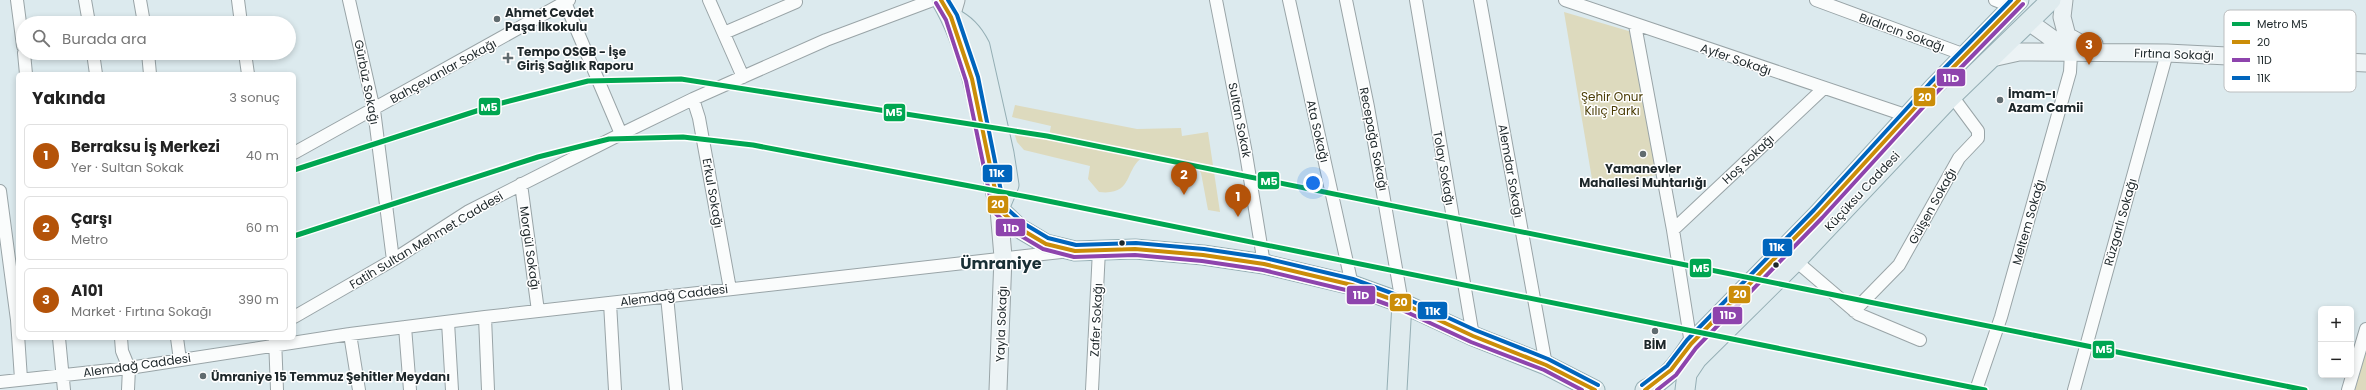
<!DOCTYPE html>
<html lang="tr">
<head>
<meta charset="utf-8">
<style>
	:root { --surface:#fff; --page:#f6f6f6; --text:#222; --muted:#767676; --line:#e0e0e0; --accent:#b45309 }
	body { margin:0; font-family:Poppins,sans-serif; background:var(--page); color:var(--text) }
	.controls { position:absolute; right:12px; bottom:12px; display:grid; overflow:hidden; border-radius:6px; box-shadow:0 2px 6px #0003 }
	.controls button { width:36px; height:36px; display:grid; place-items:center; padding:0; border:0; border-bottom:1px solid var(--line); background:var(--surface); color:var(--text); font:20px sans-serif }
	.you { position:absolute; left:1313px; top:183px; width:14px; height:14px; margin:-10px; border:3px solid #fff; border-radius:50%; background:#1a73e8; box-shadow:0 0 0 6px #1a73e833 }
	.badge { display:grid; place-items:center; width:26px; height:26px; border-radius:50%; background:var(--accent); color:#fff; font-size:13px; font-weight:700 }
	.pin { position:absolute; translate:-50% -33px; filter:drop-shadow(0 1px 2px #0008) }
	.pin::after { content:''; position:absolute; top:21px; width:14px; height:12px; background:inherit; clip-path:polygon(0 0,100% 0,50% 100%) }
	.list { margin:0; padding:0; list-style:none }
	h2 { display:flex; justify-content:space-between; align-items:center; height:52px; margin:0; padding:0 16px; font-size:17px }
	h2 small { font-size:13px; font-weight:400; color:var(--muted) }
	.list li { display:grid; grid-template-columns:26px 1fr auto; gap:12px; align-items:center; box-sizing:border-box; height:64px; margin:0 8px 8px; padding:0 8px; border:1px solid var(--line); border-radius:6px }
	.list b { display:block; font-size:15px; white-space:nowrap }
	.list p { margin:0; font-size:13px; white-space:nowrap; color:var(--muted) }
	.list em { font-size:13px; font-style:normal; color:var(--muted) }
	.icon { flex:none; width:22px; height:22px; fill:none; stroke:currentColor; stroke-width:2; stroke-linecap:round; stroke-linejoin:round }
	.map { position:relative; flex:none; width:2366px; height:390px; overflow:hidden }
	.search { position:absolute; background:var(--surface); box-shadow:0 2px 6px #0003; left:16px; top:16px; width:280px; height:44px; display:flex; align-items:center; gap:10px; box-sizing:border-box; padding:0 14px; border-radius:22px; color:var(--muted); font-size:15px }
	.panel { position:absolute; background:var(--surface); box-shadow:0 2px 6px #0003; left:16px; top:72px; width:280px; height:268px; border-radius:6px }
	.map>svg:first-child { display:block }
	.green { fill:#dddabe }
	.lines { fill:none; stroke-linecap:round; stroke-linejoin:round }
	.street-casing { stroke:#99a4a7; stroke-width:14 }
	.secondary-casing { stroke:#99a4a7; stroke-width:19 }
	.primary-casing { stroke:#94aeb4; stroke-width:21 }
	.street { stroke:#fafcfc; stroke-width:12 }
	.secondary { stroke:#ecf3f5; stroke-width:17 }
	.primary { stroke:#dfebee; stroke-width:19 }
	.bus-1-casing { stroke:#fff; stroke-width:7 }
	.bus-2-casing { stroke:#fff; stroke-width:7 }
	.bus-3-casing { stroke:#fff; stroke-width:7 }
	.bus-1 { stroke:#cb8d08; stroke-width:4 }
	.bus-2 { stroke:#8e44ad; stroke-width:4 }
	.bus-3 { stroke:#0065bd; stroke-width:4 }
	.metro-1-casing { stroke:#fff; stroke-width:8 }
	.metro-1 { stroke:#00a651; stroke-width:5 }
	.poi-dot { fill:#606b6f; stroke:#fff; stroke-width:1.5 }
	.bus-dot { fill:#1d272a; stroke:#fff; stroke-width:1.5 }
	.labels { text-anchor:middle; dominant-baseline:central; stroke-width:3; stroke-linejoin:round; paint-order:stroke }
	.poi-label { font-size:12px; font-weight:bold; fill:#1d272a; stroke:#fff; text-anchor:start }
	.street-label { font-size:12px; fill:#1d272a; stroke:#fff }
	.park-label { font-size:12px; fill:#4b3d06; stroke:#fff }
	.district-label { font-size:16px; font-weight:bold; fill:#192f35; stroke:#fff }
	.key { fill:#fff; stroke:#bbbebf; stroke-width:1 }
	.key-label { font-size:11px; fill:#1d272a }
	.line-badge { stroke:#fff; stroke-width:1.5 }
	.badge-label { font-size:11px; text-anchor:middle; font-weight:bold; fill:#fff }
</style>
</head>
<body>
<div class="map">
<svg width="2366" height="390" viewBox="0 0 2366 390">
	<rect width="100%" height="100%" fill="#dceaee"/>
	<!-- green -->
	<path class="green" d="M1564 12 1632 32 1657 175 1593 185Z
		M1015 105 1137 129 1181 128 1182 136 1208 132 1220 212 1208 210 1201 173 1195 164C1183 161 1154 151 1143 157 1124 169 1134 196 1099 192L1088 179 1090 166 1024 150 1017 142 1013 129 1049 136 1051 126 1012 117Z
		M2366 352V390H2355Z"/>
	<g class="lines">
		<defs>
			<path id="street" d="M17 0 23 46
				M85 0 89 23
				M140 0 144 23
				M238 0 241 23
				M349 0 374 110 393 260
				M564 0 621 134
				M709 0 743 77
				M1216 0 1245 148 1264 264
				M1289 0 1352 285
				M1346 0 1368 107 1402 303
				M1416 0 1473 336
				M1480 0 1546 365
				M1565 0 1908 116
				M1816 0 1965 55
				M1995 0 2013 7
				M1635 25 1673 230 1691 344
				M724 33 796 2
				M24 53 26 74
				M93 53 96 74
				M148 53 150 74
				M245 53 248 74
				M693 99 699 118 730 289
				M294 153 569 0
				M521 184 538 311
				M0 191 17 320 21 379
				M1673 230 1824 88
				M1796 261 1858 314 1920 340
				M667 296 676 390
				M610 303 615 390
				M1854 311 1899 265 1959 158 1978 138V131L1952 96
				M294 317 393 260 469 211 621 134 693 99 826 40 933 0
				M485 317 488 390
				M448 322 452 390
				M405 327 410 390
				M350 334 359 390
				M59 338 64 390
				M121 338 122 351 129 368 128 390
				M177 338 180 360
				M275 338 277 390
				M0 382 129 368 350 334 485 317 1061 252
				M1092 390 1099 250
				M1976 390 2001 317 2070 72 2071 52
				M2074 390 2167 53
				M2348 390 2366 329"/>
			<path id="secondary" d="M2064 0 2062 17 2067 36 2080 43 2094 44
				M951 17 956 0
				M2029 22 2071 52
				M1992 58 2019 52 2167 53 2366 63
				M998 390 1003 257 999 209"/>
			<path id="primary" d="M941 0C976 59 985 142 999 209
				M951 17C965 24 973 32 980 46L1004 153 1009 185 999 209
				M999 209 1019 228 1046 244 1075 251 1135 249 1203 255 1264 264 1352 285 1402 303 1473 336 1546 365 1595 390
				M1397 390 1402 303
				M1645 390C1667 379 1678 364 1691 344L1818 214 1934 87 2019 0
				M1685 390 1687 374 1697 359 1796 261 1948 100 2051 0"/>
		</defs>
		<!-- street casing -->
		<use href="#street" class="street-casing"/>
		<!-- secondary casing -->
		<use href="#secondary" class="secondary-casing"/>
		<!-- primary casing -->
		<use href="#primary" class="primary-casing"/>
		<!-- street -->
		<use href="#street" class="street"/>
		<!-- secondary -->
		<use href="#secondary" class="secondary"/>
		<!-- primary -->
		<use href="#primary" class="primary"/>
		<defs>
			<path id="bus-1" d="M941 0 951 17 972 79 999 209 1019 228 1046 244 1075 251 1135 249 1203 255 1264 264 1352 285 1402 303 1473 336 1546 365 1595 390
				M1645 390 1671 370 1691 344 1818 214 1934 87 2019 0"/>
			<path id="bus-2" d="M936 3 946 20 966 81 993 211 1016 233 1043 249 1074 257 1135 255 1202 261 1263 270 1350 291 1400 309 1471 342 1544 370 1582 390
				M1657 390 1676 375 1696 348 1822 218 1938 91 2023 4"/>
			<path id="bus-3" d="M948 0 957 15 978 77 1004 206 1023 223 1048 238 1076 245 1136 243 1204 249 1265 258 1353 279 1405 298 1475 330 1548 359 1598 385
				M1642 385 1667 366 1687 340 1814 210 1930 83 2011 0"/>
		</defs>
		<!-- bus-1 casing -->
		<use href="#bus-1" class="bus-1-casing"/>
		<!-- bus-2 casing -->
		<use href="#bus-2" class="bus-2-casing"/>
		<!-- bus-3 casing -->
		<use href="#bus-3" class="bus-3-casing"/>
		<!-- bus-1 -->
		<use href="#bus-1" class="bus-1"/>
		<!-- bus-2 -->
		<use href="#bus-2" class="bus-2"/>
		<!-- bus-3 -->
		<use href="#bus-3" class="bus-3"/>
		<defs>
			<path id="metro-1" d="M294 170 498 104 588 81 681 79 1047 136 2305 390
				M294 236 538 157 609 139 683 137 753 145 1033 198 1985 390"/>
		</defs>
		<!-- metro-1 casing -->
		<use href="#metro-1" class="metro-1-casing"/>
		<!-- metro-1 -->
		<use href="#metro-1" class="metro-1"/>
	</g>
	<!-- markers -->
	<g class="poi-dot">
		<circle cx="497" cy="19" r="4"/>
		<path d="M506 52h4v4h4v4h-4v4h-4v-4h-4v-4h4z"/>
		<circle cx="2000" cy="100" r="4"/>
		<circle cx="1643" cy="154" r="4"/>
		<circle cx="1655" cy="331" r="4"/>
		<circle cx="203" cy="376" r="4"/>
	</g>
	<g class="bus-dot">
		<circle cx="1122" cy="243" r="3.5"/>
		<circle cx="1776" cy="265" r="3.5"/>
	</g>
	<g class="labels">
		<!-- poi labels -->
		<g class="poi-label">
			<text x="505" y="12">Ahmet Cevdet<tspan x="505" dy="14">Paşa İlkokulu</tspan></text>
			<text x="517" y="51">Tempo OSGB - İşe<tspan x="517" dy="14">Giriş Sağlık Raporu</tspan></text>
			<text x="2008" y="93">İmam-ı<tspan x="2008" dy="14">Azam Camii</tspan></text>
			<text x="1643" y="168" text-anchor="middle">Yamanevler<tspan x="1643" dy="14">Mahallesi Muhtarlığı</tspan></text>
			<text x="1655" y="344" text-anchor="middle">BİM</text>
			<text x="211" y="376">Ümraniye 15 Temmuz Şehitler Meydanı</text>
		</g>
		<!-- street labels -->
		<g class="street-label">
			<text transform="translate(1902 32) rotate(20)">Bıldırcın Sokağı</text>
			<text transform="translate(2174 54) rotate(2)">Fırtına Sokağı</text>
			<text transform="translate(1736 59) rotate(19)">Ayfer Sokağı</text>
			<text transform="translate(443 71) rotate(-29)">Bahçevanlar Sokağı</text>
			<text transform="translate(367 82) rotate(79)">Gürbüz Sokağı</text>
			<text transform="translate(1240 120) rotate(79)">Sultan Sokak</text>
			<text transform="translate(1318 131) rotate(77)">Ata Sokağı</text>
			<text transform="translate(1374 139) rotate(79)">Recepağa Sokağı</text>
			<text transform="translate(1748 159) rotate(-43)">Hoş Sokağı</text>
			<text transform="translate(1444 168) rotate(80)">Tolay Sokağı</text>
			<text transform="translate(1511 171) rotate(80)">Alemdar Sokağı</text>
			<text transform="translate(1862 191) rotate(-47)">Küçüksu Caddesi</text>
			<text transform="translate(713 193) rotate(80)">Erkul Sokağı</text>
			<text transform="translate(1932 206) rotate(-61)">Gülşen Sokağı</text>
			<text transform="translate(2028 222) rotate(-74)">Meltem Sokağı</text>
			<text transform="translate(2120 222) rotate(-74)">Rüzgarlı Sokağı</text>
			<text transform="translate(426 240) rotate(-31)">Fatih Sultan Mehmet Caddesi</text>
			<text transform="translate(530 248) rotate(82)">Morgül Sokağı</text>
			<text transform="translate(674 295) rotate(-7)">Alemdağ Caddesi</text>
			<text transform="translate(1096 320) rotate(-87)">Zafer Sokağı</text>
			<text transform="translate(1001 324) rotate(-88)">Yayla Sokağı</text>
			<text transform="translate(137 365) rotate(-8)">Alemdağ Caddesi</text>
		</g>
		<!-- park labels -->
		<g class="park-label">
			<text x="1612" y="96">Şehir Onur<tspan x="1612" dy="14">Kılıç Parkı</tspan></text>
		</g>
		<!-- district labels -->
		<g class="district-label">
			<text x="1001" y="263">Ümraniye</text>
		</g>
	</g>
	<!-- legend -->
	<rect x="2224" y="10" width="132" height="82" rx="6" class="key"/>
	<rect x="2232" y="22" width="18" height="4" fill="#00a651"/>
	<rect x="2232" y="40" width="18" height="4" fill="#cb8d08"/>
	<rect x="2232" y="58" width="18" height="4" fill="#8e44ad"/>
	<rect x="2232" y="76" width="18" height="4" fill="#0065bd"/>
	<g class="key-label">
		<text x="2257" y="28">Metro M5</text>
		<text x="2257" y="46">20</text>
		<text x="2257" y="64">11D</text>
		<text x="2257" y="82">11K</text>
	</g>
	<g class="line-badge">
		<rect x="1936" y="68" width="30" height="19" rx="4" fill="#8e44ad"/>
		<rect x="1913" y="87" width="23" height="20" rx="4" fill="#cb8d08"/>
		<rect x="478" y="97" width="23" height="19" rx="4" fill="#00a651"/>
		<rect x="883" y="103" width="23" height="19" rx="4" fill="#00a651"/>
		<rect x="982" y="164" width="31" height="19" rx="4" fill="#0065bd"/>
		<rect x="1257" y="171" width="23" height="19" rx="4" fill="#00a651"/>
		<rect x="987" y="195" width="22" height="19" rx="4" fill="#cb8d08"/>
		<rect x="995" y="218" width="31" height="19" rx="4" fill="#8e44ad"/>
		<rect x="1762" y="238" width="31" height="19" rx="4" fill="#0065bd"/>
		<rect x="1689" y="258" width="23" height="20" rx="4" fill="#00a651"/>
		<rect x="1728" y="285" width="23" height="19" rx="4" fill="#cb8d08"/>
		<rect x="1346" y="285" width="30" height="20" rx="4" fill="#8e44ad"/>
		<rect x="1389" y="293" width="23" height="19" rx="4" fill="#cb8d08"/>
		<rect x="1417" y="301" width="31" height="19" rx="4" fill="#0065bd"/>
		<rect x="1712" y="306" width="31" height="19" rx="4" fill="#8e44ad"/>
		<rect x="2092" y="340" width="23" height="19" rx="4" fill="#00a651"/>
	</g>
	<g class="badge-label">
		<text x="1951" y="82">11D</text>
		<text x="1925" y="101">20</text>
		<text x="489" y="111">M5</text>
		<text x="894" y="116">M5</text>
		<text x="997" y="177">11K</text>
		<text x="1269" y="185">M5</text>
		<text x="998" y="208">20</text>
		<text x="1011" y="232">11D</text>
		<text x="1777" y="251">11K</text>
		<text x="1701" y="272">M5</text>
		<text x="1740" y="298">20</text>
		<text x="1361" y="299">11D</text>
		<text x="1401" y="306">20</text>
		<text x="1433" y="315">11K</text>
		<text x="1728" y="319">11D</text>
		<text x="2104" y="353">M5</text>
	</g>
</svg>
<div class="controls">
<button>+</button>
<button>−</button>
</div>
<div class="you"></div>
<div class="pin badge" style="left:1238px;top:217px">1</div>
<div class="pin badge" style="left:1184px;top:195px">2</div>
<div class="pin badge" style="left:2089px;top:65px">3</div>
<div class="search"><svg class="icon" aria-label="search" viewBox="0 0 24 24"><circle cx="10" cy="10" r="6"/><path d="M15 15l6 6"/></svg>Burada ara</div>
<section class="panel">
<h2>Yakında<small>3 sonuç</small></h2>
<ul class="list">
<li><span class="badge">1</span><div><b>Berraksu İş Merkezi</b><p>Yer · Sultan Sokak</p></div><em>40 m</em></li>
<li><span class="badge">2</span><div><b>Çarşı</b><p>Metro</p></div><em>60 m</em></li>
<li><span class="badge">3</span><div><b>A101</b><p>Market · Fırtına Sokağı</p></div><em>390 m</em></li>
</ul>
</section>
</div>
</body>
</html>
